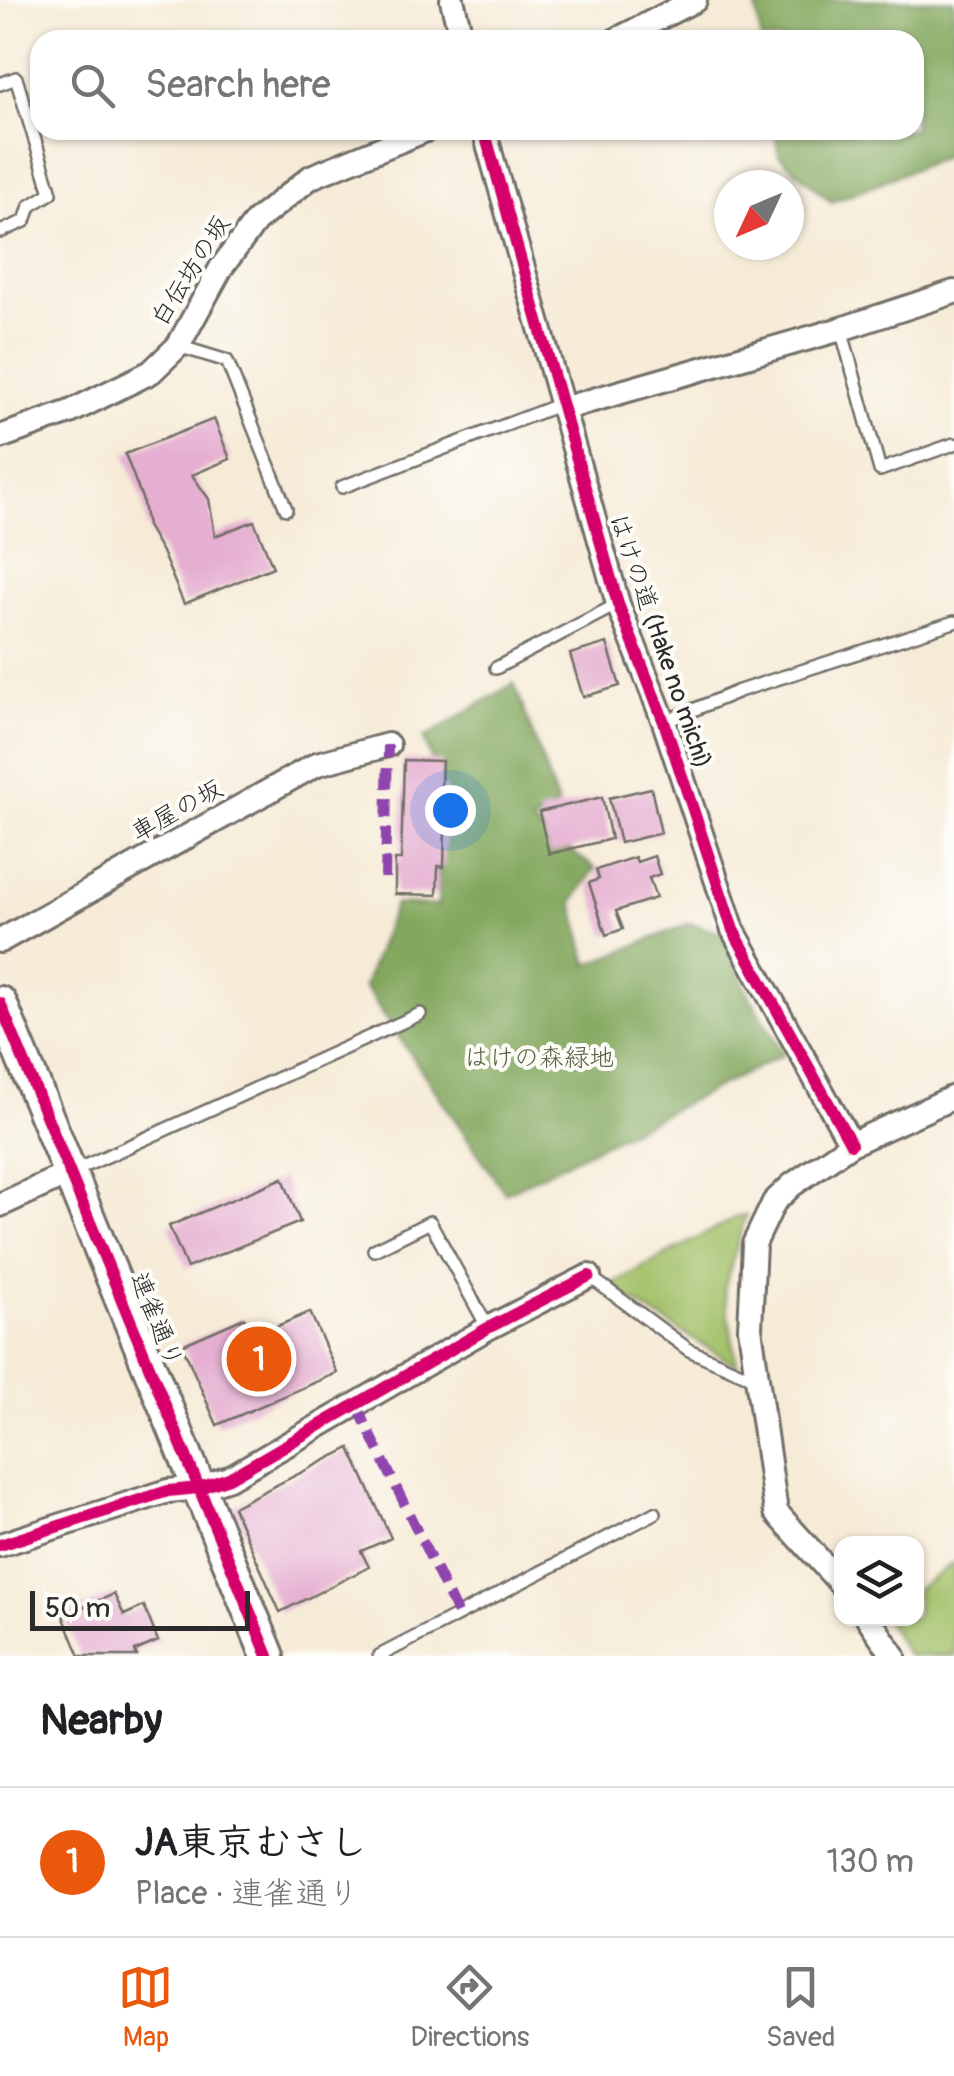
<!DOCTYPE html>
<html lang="en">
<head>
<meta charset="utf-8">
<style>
	:root { --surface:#fff; --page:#f6f6f6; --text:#202124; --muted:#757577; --line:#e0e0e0; --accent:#ea580c }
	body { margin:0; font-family:Pangolin,"Klee One",sans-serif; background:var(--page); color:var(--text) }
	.controls { position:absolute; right:30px; bottom:30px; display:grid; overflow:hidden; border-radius:20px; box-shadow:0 2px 8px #0004 }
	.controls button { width:90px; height:90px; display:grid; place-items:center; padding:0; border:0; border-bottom:2px solid var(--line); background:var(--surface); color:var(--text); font:50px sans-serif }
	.compass { position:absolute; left:714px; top:170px; width:90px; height:90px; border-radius:50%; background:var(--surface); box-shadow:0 2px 8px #0004; rotate:226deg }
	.scale { position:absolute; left:30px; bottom:25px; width:220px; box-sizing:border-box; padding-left:10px; border:5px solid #2b2b2b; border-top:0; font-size:28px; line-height:35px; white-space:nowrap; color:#2b2b2b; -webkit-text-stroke:8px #fdfcf7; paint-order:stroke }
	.you { position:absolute; left:450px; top:810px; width:35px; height:35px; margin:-25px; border:8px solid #fff; border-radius:50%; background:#1a73e8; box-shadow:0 0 0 15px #1a73e833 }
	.badge { display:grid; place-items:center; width:65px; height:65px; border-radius:50%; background:var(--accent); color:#fff; font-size:32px; font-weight:700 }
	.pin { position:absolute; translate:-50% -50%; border:5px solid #fff; box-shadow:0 2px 10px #0006 }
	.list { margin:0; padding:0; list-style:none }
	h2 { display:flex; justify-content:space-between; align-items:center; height:130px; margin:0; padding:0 40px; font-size:42px }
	h2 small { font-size:32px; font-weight:400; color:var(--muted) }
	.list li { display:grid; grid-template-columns:65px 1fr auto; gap:30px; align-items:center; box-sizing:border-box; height:150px; padding:0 40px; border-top:2px solid var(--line) }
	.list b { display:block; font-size:38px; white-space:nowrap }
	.list p { margin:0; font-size:32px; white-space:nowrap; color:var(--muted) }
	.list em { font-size:32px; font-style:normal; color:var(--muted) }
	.icon { flex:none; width:55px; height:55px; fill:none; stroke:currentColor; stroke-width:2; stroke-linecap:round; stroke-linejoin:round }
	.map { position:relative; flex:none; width:954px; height:1656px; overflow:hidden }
	.search { position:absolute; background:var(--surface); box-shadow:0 2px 8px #0004; left:30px; right:30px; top:30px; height:110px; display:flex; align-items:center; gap:25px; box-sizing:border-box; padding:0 35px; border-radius:30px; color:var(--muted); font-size:38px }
	.sheet { height:280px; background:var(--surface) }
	nav { display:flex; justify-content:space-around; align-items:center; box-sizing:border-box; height:140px; border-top:2px solid var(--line); background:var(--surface); font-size:28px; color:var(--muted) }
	nav a { display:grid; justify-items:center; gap:5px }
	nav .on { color:var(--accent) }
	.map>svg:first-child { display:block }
	.green { fill:#a3c169; stroke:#67764a; stroke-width:2.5 }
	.forest { fill:#82a75d; stroke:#566944; stroke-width:2.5 }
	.building { fill:#e5afd1 }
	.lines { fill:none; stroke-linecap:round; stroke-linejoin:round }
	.service-casing { stroke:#726e67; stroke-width:16 }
	.minor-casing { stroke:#726e67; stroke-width:28 }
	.secondary-casing { stroke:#726e67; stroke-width:38 }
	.service { stroke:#fff; stroke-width:11 }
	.minor { stroke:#fff; stroke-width:22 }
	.secondary { stroke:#fff; stroke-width:32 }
	.quiet { stroke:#8e44ad; stroke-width:10; stroke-dasharray:20 10; stroke-linecap:butt }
	.cycleway-casing { stroke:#fdfcf7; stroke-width:19 }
	.cycleway { stroke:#d6006c; stroke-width:12 }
	.labels { text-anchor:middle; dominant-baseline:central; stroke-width:8; stroke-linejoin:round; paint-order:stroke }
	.street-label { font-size:25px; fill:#2b2b2b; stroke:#fdfcf7 }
	.park-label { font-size:25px; fill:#556041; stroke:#fdfcf7 }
</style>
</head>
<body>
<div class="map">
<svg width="954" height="1656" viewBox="0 0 954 1656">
	<rect width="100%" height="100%" fill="#fdfcf7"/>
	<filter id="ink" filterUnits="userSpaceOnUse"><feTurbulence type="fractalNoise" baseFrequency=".01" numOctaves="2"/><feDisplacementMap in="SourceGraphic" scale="20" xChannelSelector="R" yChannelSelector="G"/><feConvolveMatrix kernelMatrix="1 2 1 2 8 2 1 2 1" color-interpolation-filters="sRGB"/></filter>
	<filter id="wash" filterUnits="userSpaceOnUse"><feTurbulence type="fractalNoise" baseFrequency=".0048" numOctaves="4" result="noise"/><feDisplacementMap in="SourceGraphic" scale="40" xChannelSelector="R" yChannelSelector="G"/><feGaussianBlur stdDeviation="2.25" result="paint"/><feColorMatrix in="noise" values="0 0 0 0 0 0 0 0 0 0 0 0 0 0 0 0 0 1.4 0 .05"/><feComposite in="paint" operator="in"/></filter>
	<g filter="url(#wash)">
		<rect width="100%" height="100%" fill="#f6ebd7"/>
		<!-- green -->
		<path class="green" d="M746 1215 724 1289 737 1366 608 1286 739 1216Z
			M954 1563V1656H908L885 1619 916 1618 917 1589Z"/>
		<!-- forest -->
		<path class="forest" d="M755 0H954V153L831 202 779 155 775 130H914V40H761Z
			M514 683 558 805 532 823 595 868 573 902 588 965 690 923 723 934 749 995 784 1054 505 1193 364 986 395 904 438 906 441 786 424 738Z"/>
		<g id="blocks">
			<!-- building -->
			<path class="building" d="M214 419 230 459 192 475 209 499 215 536 254 521 273 567 184 604 162 552 147 526 142 498 125 454Z
				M607 643 620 686 583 697 570 654Z
				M404 760 442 761 441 787H446L444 867 438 866 437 895 395 894V860H401Z
				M651 788 661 833 620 843 609 798Z
				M602 797 611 839 549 854 539 812Z
				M654 856 660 874 649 878 656 898 616 911 623 929 606 935 589 883 599 879 596 870 635 857 637 862Z
				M283 1178 300 1222 187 1268 169 1226Z
				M310 1312 337 1373 217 1425 182 1345 244 1318 252 1337Z
				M350 1448 391 1538 361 1551 369 1567 280 1612 233 1507Z
				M114 1594 124 1615 144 1606 158 1641 135 1651 137 1656H80L63 1616Z"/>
		</g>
	</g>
	<g filter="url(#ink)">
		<use href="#blocks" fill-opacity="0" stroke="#726e67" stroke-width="2.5"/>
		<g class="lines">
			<defs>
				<path id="service" d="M0 84 16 78 51 193 30 206 25 221 0 232
					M841 329 880 470 954 444
					M178 346 227 361 286 509
					M342 487 561 404
					M496 668 618 604
					M664 722 739 691 954 622
					M74 1171 420 1014
					M374 1250 430 1222 488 1328
					M589 1276 689 1350 755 1379
					M379 1656 655 1513"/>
				<path id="minor" d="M452 0 462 40
					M616 40 695 0
					M484 130 618 604 664 722 733 930 851 1144
					M562 409 841 329 954 292
					M0 437 70 412 151 372 178 346 221 268 256 221 311 177 426 130
					M0 941 317 764 388 745
					M0 1205 70 1173
					M0 1545 168 1491 199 1488 229 1478 488 1328 589 1276
					M842 1585 776 1512 750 1328 754 1244 774 1202 792 1185 851 1144 954 1097
					M868 1618 894 1656"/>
				<path id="secondary" d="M0 1003 268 1656"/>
			</defs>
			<!-- service casing -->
			<use href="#service" class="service-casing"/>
			<!-- minor casing -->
			<use href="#minor" class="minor-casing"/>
			<!-- secondary casing -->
			<use href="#secondary" class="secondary-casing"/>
			<!-- service -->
			<use href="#service" class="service"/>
			<!-- minor -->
			<use href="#minor" class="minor"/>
			<!-- secondary -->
			<use href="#secondary" class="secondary"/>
			<!-- quiet -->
			<path class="quiet" d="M385 878 388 745
				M357 1406 458 1615"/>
			<defs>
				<path id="cycleway" d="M484 130 618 604 664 722 733 930 851 1144
					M0 1003 268 1656
					M0 1545 168 1491 199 1488 229 1478 488 1328 589 1276"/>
			</defs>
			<!-- cycleway casing -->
			<use href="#cycleway" class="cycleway-casing"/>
			<!-- cycleway -->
			<use href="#cycleway" class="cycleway"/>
		</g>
	</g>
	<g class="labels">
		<!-- street labels -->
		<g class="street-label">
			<text transform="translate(191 271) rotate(-58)">白伝坊の坂</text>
			<text transform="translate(660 641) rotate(71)">はけの道 (Hake no michi)</text>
			<text transform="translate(177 811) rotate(-29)">車屋の坂</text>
			<text transform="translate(156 1320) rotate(68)">連雀通り</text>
		</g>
		<!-- park labels -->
		<g class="park-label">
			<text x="539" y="1058">はけの森緑地</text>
		</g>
	</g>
</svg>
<div class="controls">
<button><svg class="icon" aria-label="layers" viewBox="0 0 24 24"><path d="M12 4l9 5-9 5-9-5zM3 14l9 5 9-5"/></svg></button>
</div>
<svg class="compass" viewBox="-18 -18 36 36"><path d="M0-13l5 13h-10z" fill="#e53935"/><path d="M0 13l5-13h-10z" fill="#757577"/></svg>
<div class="scale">50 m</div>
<div class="you"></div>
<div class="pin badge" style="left:259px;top:1359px">1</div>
<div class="search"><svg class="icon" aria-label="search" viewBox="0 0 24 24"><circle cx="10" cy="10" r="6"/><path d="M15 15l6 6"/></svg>Search here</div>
</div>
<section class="sheet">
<h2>Nearby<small></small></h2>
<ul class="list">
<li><span class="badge">1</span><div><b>JA東京むさし</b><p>Place · 連雀通り</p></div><em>130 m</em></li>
</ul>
</section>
<nav>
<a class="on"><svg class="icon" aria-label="map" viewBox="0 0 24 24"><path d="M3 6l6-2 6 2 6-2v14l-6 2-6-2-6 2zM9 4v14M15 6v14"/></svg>Map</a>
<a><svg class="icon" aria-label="directions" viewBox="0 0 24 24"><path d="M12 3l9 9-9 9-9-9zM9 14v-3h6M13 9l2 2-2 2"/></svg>Directions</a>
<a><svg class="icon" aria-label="saved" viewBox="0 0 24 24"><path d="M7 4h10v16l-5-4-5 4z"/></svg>Saved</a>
</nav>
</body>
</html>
